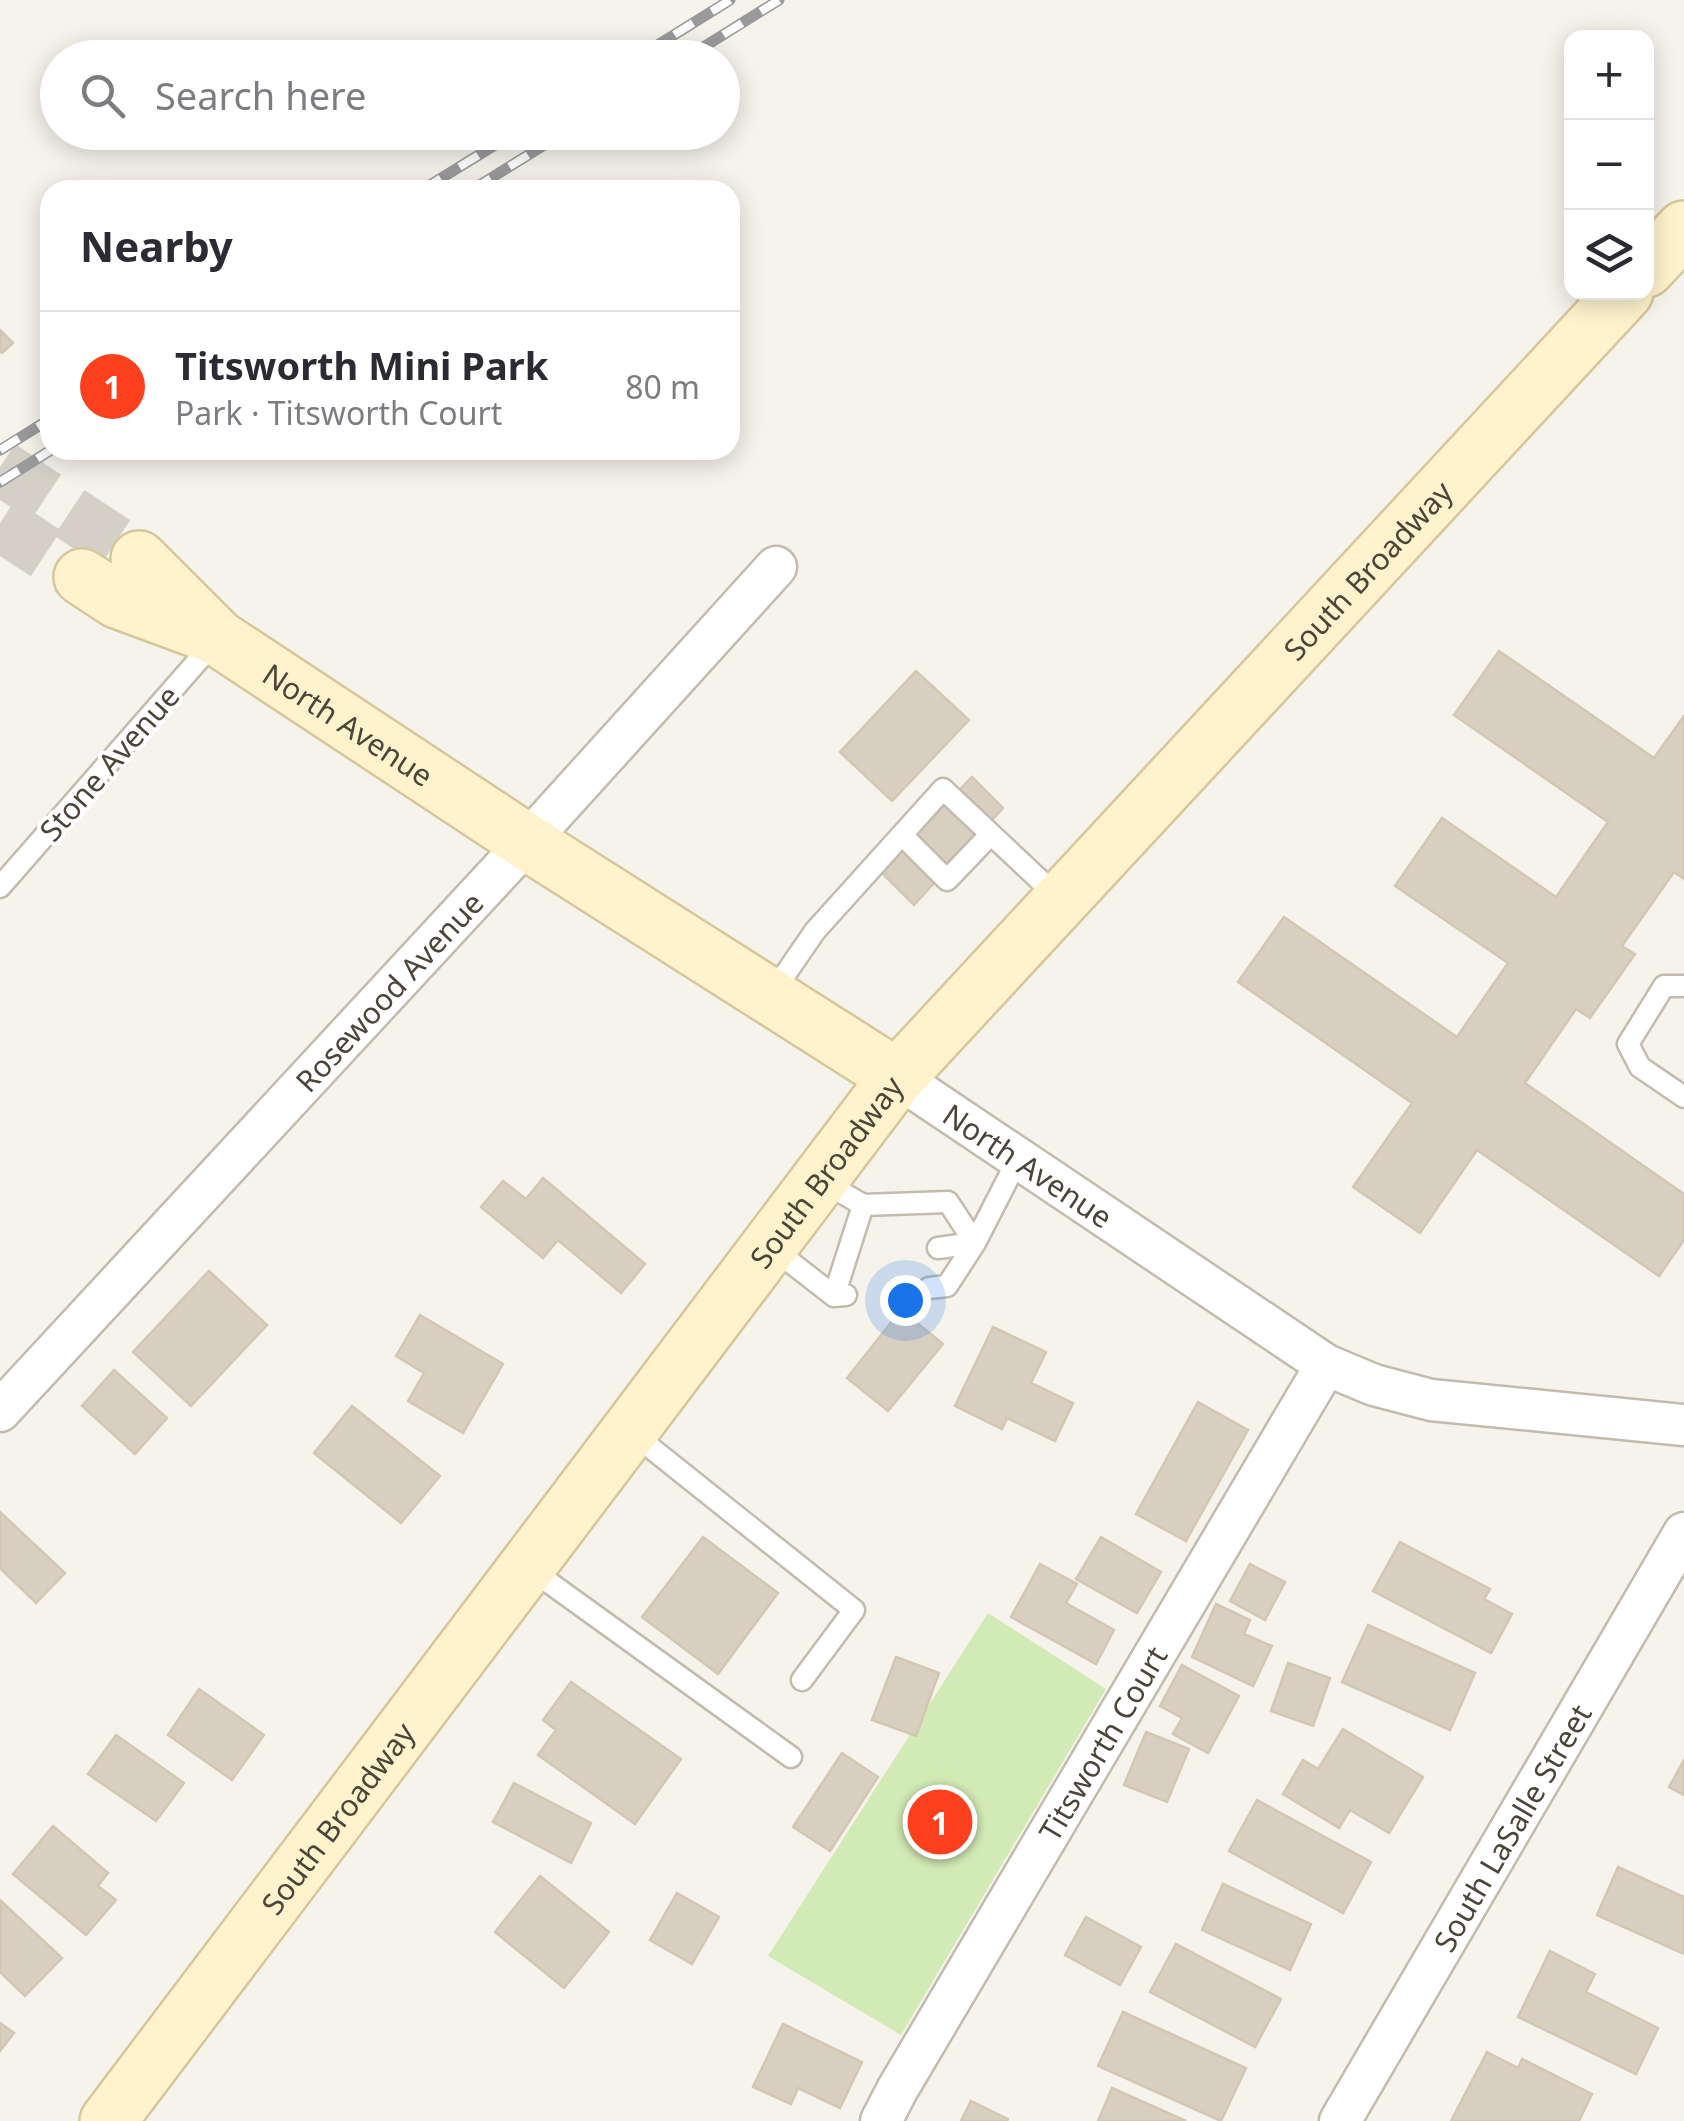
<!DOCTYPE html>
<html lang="en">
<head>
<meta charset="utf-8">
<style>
	:root { --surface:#fff; --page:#f7f7f7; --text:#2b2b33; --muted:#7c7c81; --line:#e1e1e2; --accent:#fc3f1d }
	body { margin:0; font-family:"Noto Sans",sans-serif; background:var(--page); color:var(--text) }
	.controls { position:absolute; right:30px; top:30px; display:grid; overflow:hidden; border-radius:20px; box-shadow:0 5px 25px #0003 }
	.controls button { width:90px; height:90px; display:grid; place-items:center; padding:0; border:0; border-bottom:2px solid var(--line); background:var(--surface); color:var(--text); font:50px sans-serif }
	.you { position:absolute; left:905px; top:1300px; width:35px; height:35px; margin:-25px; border:8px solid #fff; border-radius:50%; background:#1a73e8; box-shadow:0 0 0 15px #1a73e833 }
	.badge { display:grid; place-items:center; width:65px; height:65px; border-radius:50%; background:var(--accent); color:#fff; font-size:32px; font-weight:700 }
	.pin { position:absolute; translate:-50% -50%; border:5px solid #fff; box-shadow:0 2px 10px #0006 }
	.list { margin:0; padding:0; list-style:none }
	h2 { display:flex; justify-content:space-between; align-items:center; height:130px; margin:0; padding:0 40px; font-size:42px }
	h2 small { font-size:32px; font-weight:400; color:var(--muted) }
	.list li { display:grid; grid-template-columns:65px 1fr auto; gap:30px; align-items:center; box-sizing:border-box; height:150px; padding:0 40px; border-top:2px solid var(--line) }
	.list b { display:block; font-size:38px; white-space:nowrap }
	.list p { margin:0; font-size:32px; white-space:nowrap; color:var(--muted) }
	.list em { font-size:32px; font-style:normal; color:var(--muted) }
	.icon { flex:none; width:55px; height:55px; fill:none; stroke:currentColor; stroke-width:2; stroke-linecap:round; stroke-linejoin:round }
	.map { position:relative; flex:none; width:1684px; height:2121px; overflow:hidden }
	.search { position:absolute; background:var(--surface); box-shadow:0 5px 25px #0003; left:40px; top:40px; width:700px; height:110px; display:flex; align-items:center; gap:25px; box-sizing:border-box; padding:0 35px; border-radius:55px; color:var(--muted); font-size:38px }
	.panel { position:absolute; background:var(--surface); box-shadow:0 5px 25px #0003; left:40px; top:180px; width:700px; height:280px; border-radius:30px }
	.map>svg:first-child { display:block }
	.green { fill:#d2eab5 }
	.building { fill:#d8cfc1; stroke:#d3c7b4; stroke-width:2.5 }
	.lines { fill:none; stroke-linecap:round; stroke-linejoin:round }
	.secondary-tunnel { stroke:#d4d0c8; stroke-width:55; stroke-dasharray:55 28; stroke-linecap:butt }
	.lane-casing { stroke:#c2bbae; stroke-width:25 }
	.street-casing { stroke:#c2bbae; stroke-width:45 }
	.secondary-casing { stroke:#d6c79b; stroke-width:60 }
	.lane { stroke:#fff; stroke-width:20 }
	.street { stroke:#fff; stroke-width:40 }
	.secondary { stroke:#fff3cd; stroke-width:55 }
	.rail-casing { stroke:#9a9a9a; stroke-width:11 }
	.rail { stroke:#fff; stroke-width:8; stroke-dasharray:22; stroke-linecap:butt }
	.labels { text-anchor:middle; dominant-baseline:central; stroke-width:8; stroke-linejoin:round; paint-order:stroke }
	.street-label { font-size:30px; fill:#4b4439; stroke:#fff }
</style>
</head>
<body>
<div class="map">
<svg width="1684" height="2121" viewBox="0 0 1684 2121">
	<rect width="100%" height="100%" fill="#f6f3ec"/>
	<!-- green -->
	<path class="green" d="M988 1613 1106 1689 901 2035 768 1956Z"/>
	<!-- building -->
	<path class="building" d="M1 331 13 343 2 353 0 351Z
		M1499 651 1654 758 1684 716V879L1674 872 1622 946 1635 954 1590 1018 1576 1009 1525 1083 1684 1194V1240L1659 1276 1477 1150 1420 1233 1353 1187 1412 1103 1238 982 1284 917 1457 1037 1508 963 1395 886 1442 818 1556 897 1608 822 1454 715Z
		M916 671 969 720 892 801 840 752Z
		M972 777 1003 808 914 905 880 871Z
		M543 1178 645 1264 621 1293 558 1240 543 1258 481 1207 503 1181 526 1199Z
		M209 1271 267 1325 191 1406 133 1352Z
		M901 1310 943 1344 888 1411 847 1378Z
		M420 1315 503 1364 463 1433 408 1401 424 1373 396 1356Z
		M993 1327 1046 1352 1031 1383 1073 1403 1055 1441 1007 1418 1002 1429 955 1406Z
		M114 1370 167 1418 135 1454 82 1406Z
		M1198 1402 1248 1430 1186 1541 1136 1514Z
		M352 1406 440 1476 401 1523 314 1453Z
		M0 1512 65 1573 36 1603 0 1568Z
		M703 1537 778 1593 718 1674 642 1617Z
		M1101 1537 1161 1572 1137 1613 1076 1579Z
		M1400 1542 1490 1589 1484 1599 1512 1614 1491 1653 1373 1591Z
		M1040 1564 1077 1584 1066 1603 1114 1630 1096 1664 1011 1617Z
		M1250 1564 1285 1582 1265 1620 1230 1601Z
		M1216 1604 1250 1620 1244 1634 1272 1646 1253 1686 1192 1657Z
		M1368 1625 1475 1673 1450 1730 1342 1682Z
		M896 1657 939 1673 916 1736 872 1720Z
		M1288 1663 1330 1678 1313 1726 1271 1711Z
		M1182 1665 1239 1696 1208 1753 1173 1734 1182 1718 1160 1706Z
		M571 1682 681 1759 635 1824 538 1755 556 1730 543 1720Z
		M199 1689 264 1735 232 1780 168 1735Z
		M1343 1729 1423 1777 1389 1833 1350 1810 1339 1828 1283 1794 1303 1760 1318 1769Z
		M1146 1732 1189 1749 1167 1802 1124 1785Z
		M116 1735 184 1783 156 1821 88 1774Z
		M842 1753 878 1777 830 1851 793 1827Z
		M1684 1760V1795L1669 1787Z
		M514 1783 591 1823 571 1863 493 1822Z
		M1257 1800 1371 1862 1343 1913 1229 1851Z
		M53 1826 108 1873 98 1886 116 1900 86 1935 13 1874Z
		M1618 1867 1684 1897V1954L1597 1915Z
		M540 1876 609 1932 564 1988 495 1932Z
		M1223 1884 1311 1924 1290 1970 1202 1930Z
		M677 1893 719 1917 692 1964 650 1940Z
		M1 1901 62 1958 25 1996 0 1972Z
		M1086 1917 1141 1947 1120 1985 1065 1955Z
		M1176 1944 1281 1999 1255 2047 1150 1992Z
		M1550 1951 1595 1974 1586 1992 1658 2028 1636 2074 1518 2017Z
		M1123 2012 1246 2068 1221 2121 1098 2066Z
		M0 2023 14 2033 0 2051Z
		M783 2024 862 2062 840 2108 798 2088 791 2104 753 2087Z
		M1487 2052 1518 2068 1522 2059 1592 2094 1579 2121H1451Z
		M1112 2088 1186 2121H1098Z
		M971 2101 1008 2119 1007 2121H961Z"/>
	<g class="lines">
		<!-- secondary-tunnel -->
		<path class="secondary-tunnel" d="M0 467 139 559
			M0 523 82 577"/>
		<defs>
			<path id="lane" d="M902 835 947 880 991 834
				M0 887 216 640
				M1684 986H1664L1628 1044 1640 1067 1684 1097
				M771 995 815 931 943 789 1061 900
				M822 1181 863 1205 948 1202 975 1243 938 1248
				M771 1247 834 1296 846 1295
				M929 1288 947 1286 975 1243 1018 1159
				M834 1296 863 1205
				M631 1432 854 1610 802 1680
				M529 1568 791 1757"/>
			<g id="street">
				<path id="s1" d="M897 1077 1326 1365 1374 1385 1431 1400 1684 1425"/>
				<path id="s2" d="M0 1411 527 842 776 567"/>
				<path id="s3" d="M881 2121 897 2090 1326 1365"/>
				<path id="s4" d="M1340 2121 1684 1533"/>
			</g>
			<g id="secondary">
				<path d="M1646 269 1684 229"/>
				<path id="s5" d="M139 559 218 638 527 842 897 1077"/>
				<path d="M82 577 117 600 201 631"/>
				<path id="s6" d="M108 2121 897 1077 1625 292"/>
			</g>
		</defs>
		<!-- lane casing -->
		<use href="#lane" class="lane-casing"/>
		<!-- street casing -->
		<use href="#street" class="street-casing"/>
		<!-- secondary casing -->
		<use href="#secondary" class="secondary-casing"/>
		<!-- lane -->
		<use href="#lane" class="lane"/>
		<!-- street -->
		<use href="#street" class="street"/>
		<!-- secondary -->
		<use href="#secondary" class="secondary"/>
		<defs>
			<path id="rail" d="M637 58 730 0
				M686 58 779 0
				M422 190 516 132
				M472 190 565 132
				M0 450 50 419
				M0 482 51 450"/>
		</defs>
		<!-- rail casing -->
		<use href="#rail" class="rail-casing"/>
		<!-- rail -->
		<use href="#rail" class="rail"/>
	</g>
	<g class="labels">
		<!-- street labels -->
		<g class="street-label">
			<text stroke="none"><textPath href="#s6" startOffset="2000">South Broadway</textPath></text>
			<text stroke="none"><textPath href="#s5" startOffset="268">North Avenue</textPath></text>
			<text transform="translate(109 763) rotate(-49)">Stone Avenue</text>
			<text stroke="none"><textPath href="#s2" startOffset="572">Rosewood Avenue</textPath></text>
			<text stroke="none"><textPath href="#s1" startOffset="158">North Avenue</textPath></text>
			<text stroke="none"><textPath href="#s6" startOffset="1190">South Broadway</textPath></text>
			<text stroke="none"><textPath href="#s3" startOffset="438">Titsworth Court</textPath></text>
			<text stroke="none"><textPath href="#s6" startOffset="380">South Broadway</textPath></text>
			<text stroke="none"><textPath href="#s4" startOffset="340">South LaSalle Street</textPath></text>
		</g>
	</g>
</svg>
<div class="controls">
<button>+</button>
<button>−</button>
<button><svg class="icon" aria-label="layers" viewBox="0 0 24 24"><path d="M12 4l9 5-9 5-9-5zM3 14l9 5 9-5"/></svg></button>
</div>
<div class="you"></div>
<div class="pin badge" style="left:940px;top:1822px">1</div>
<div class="search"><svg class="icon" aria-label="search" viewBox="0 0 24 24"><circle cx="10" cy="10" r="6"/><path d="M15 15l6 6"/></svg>Search here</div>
<section class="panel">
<h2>Nearby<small></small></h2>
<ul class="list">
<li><span class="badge">1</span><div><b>Titsworth Mini Park</b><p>Park · Titsworth Court</p></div><em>80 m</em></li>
</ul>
</section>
</div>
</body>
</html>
